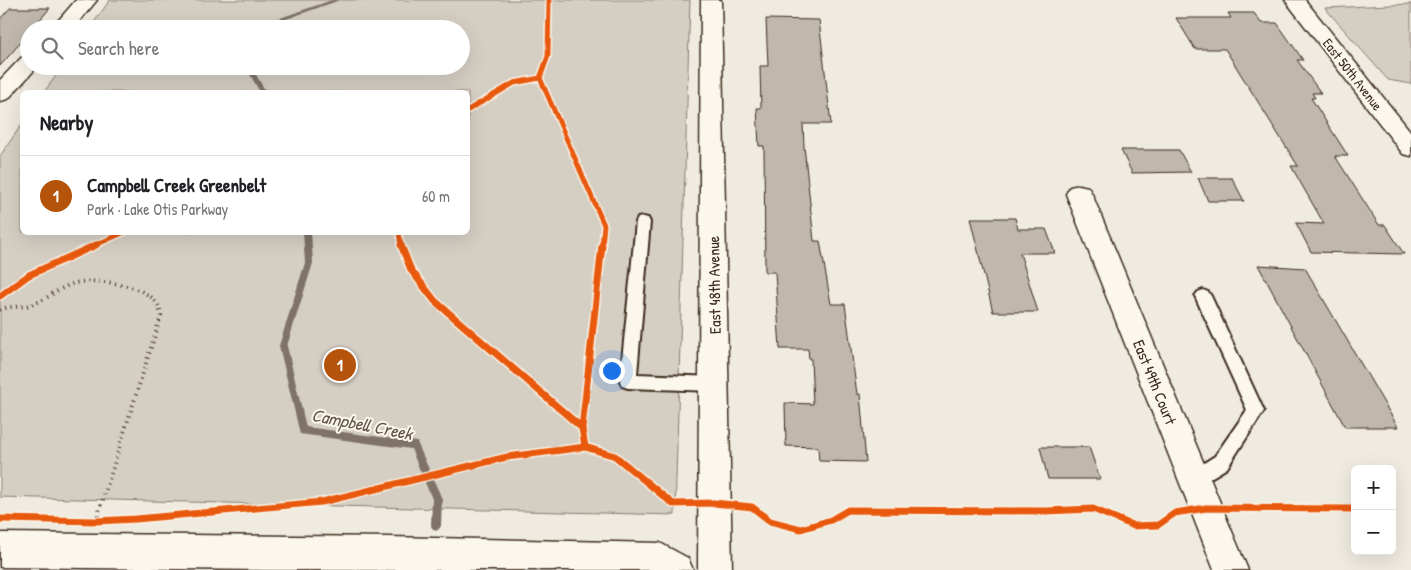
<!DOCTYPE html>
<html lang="en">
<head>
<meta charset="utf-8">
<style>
	:root { --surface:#fff; --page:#f2f2f2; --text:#202124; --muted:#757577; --line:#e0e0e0; --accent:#b45309 }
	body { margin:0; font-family:"Patrick Hand",sans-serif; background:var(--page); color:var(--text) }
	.controls { position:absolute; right:15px; bottom:15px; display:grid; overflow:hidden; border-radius:8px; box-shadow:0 5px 20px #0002 }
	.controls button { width:45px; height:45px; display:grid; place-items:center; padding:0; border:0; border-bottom:1px solid var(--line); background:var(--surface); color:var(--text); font:25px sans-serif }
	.you { position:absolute; left:611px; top:370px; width:18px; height:18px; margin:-12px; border:4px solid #fff; border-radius:50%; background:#1a73e8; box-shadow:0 0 0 8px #1a73e833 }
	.badge { display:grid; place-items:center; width:32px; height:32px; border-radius:50%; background:var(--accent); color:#fff; font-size:16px; font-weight:700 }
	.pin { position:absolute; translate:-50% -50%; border:2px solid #fff; box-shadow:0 1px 5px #0006 }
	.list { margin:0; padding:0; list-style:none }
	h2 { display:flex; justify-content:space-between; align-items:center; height:65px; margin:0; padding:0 20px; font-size:21px }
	h2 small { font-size:16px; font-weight:400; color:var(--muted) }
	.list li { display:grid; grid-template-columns:32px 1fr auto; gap:15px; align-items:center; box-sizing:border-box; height:80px; padding:0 20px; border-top:1px solid var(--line) }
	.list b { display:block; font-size:19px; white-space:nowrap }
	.list p { margin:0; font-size:16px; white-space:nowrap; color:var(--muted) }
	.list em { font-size:16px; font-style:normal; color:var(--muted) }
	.icon { flex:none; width:28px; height:28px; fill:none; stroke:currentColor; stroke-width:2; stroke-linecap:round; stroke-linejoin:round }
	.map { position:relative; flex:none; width:1411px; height:570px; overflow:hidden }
	.search { position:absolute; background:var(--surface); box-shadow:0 5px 20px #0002; left:20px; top:20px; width:450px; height:55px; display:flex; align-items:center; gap:12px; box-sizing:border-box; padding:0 18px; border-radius:28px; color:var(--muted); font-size:19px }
	.panel { position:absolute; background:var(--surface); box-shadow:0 5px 20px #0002; left:20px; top:90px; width:450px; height:145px; border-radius:8px }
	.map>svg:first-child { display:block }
	.green { fill:#d5cec3; stroke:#887c70 }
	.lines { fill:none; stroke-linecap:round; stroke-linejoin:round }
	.stream { fill:#7f7367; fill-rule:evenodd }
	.building { fill:#c0b8ad; stroke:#3b2a1e }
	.service-casing { stroke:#3b2a1e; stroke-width:4 }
	.minor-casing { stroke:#3b2a1e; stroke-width:3 }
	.secondary-casing { stroke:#3b2a1e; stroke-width:3 }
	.path { stroke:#3b2a1e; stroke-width:4; stroke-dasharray:1 4.5; stroke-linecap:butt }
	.service { fill:#fbf7ec; fill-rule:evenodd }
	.minor { fill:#fbf7ec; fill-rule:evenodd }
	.secondary { fill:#fbf7ec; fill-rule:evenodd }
	.cycleway-far1-casing { stroke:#fbf7ec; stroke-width:8 }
	.cycleway-casing { stroke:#fbf7ec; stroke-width:10 }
	.cycleway-far1 { stroke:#e8590c; stroke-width:5 }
	.cycleway { stroke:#e8590c; stroke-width:7 }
	.labels { text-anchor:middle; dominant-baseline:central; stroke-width:4; stroke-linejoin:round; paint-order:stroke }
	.far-street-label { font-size:14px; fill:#3b2a1e; stroke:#fbf7ec }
	.street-label { font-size:16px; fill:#3b2a1e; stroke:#fbf7ec }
	.water-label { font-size:18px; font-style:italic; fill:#635448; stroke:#fbf7ec }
</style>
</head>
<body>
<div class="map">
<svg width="1411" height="570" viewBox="0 0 1411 570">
	<rect width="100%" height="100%" fill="#f0ebe0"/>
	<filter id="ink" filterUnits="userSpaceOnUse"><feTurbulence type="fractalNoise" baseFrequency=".02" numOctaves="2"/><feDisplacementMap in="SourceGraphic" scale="10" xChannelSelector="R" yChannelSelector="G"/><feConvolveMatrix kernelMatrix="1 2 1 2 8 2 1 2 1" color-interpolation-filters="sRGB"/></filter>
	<g filter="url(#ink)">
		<!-- green -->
		<path class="green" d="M110 0H690L675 515 0 497V156L22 124V232H468V92H44L63 66H461V29H89Z
			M1411 4V84L1388 80 1325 8Z"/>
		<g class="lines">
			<!-- stream -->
			<path class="stream" d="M332 0H340L264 27V29H258L260 25Z
				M245 66H251L266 92H260Z
				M303 232H311L313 263 287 346 306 427 417 442 442 499 441 526 439 529 436 531 433 529 431 526 432 499 411 449 300 434 279 346 305 263Z"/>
		</g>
		<!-- building -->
		<path class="building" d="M10 8H50L32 29H29V33L0 66V19Z
			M1228 13H1254L1261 23H1277L1303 60H1297L1321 93H1312L1315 98H1311L1348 156H1335L1379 225H1385L1404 254 1311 252 1296 223 1324 224 1291 166H1298L1225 49H1195L1176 18H1231Z
			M766 19 819 20 831 124H803L804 146 814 241H820L831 304H845L857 394H860L866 462 819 461 818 447 786 446 785 403 813 404 811 359H809L808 349H780L775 272H765L764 146H759L757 108H761L760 66H768Z
			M1121 150H1179L1191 172 1132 173Z
			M1198 178H1232L1244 201H1208Z
			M970 218H1015L1018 229H1046L1055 253H1020L1038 312H993Z
			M1258 265 1305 268 1398 427H1345Z
			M1040 447H1089L1100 479H1048Z"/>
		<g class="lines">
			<defs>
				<path id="service" d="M643 217 648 218 650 222 637 374 715 377 721 379 723 384 721 389 715 391 628 388 622 386 620 381 636 222 638 218Z
					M1203 290 1208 292 1211 296 1264 411 1227 468 1194 488 1188 485 1185 479 1188 473 1215 456 1247 410 1195 296 1198 292Z"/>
				<path id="minor" d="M76 0H97L73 29H51Z
					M701 0H721L732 570H698Z
					M1285 0H1305L1411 132V156L1403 154Z
					M29 56V66H38L8 99 0 101V80L21 58Z
					M1079 185 1088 187 1092 194 1248 570H1214L1066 194 1070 187Z"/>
				<path id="secondary" d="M0 533 388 537 660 543 688 558 693 570H266L0 567Z"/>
			</defs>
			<!-- service casing -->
			<use href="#service" class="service-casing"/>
			<!-- minor casing -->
			<use href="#minor" class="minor-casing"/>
			<!-- secondary casing -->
			<use href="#secondary" class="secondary-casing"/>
			<!-- path -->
			<path class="path" d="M0 310C10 305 20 308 30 305 45 301 57 289 72 284 92 277 142 284 156 302 159 306 160 311 161 316L96 521"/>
			<!-- service -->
			<use href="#service" class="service"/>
			<!-- minor -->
			<use href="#minor" class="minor"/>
			<!-- secondary -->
			<use href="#secondary" class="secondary"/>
			<defs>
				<path id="cycleway-far1" d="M540 78 548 56 549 0
					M468 110 514 83 540 78 604 225 602 246
					M399 232 401 246
					M93 246 125 232"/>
				<path id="cycleway" d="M401 245 411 270 435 301 582 428
					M602 245 582 428 585 447 615 456 673 504 714 503 752 507 770 521 801 529 831 520 848 510 1046 511 1093 509 1134 526 1158 525 1175 513 1206 508 1355 509
					M0 296 29 275 96 245
					M0 519 96 521 136 519 322 502 507 457 585 447"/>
			</defs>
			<!-- cycleway-far1 casing -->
			<use href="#cycleway-far1" class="cycleway-far1-casing"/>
			<!-- cycleway casing -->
			<use href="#cycleway" class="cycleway-casing"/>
			<!-- cycleway-far1 -->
			<use href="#cycleway-far1" class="cycleway-far1"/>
			<!-- cycleway -->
			<use href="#cycleway" class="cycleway"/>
		</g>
	</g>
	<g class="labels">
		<!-- far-street labels -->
		<g class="far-street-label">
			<text transform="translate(1353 74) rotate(52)">East 50th Avenue</text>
		</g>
		<!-- street labels -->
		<g class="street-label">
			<text transform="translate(714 285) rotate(-91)">East 48th Avenue</text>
			<text transform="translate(1155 382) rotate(68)">East 49th Court</text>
		</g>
		<!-- water labels -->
		<g class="water-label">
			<text transform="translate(362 424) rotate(11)">Campbell Creek</text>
		</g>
	</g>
</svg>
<div class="controls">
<button>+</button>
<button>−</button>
</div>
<div class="you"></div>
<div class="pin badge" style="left:340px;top:365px">1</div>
<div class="search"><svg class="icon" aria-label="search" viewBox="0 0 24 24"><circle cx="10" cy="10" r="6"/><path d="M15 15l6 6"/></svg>Search here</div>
<section class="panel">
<h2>Nearby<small></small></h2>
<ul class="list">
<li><span class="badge">1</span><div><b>Campbell Creek Greenbelt</b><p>Park · Lake Otis Parkway</p></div><em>60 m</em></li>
</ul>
</section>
</div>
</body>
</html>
